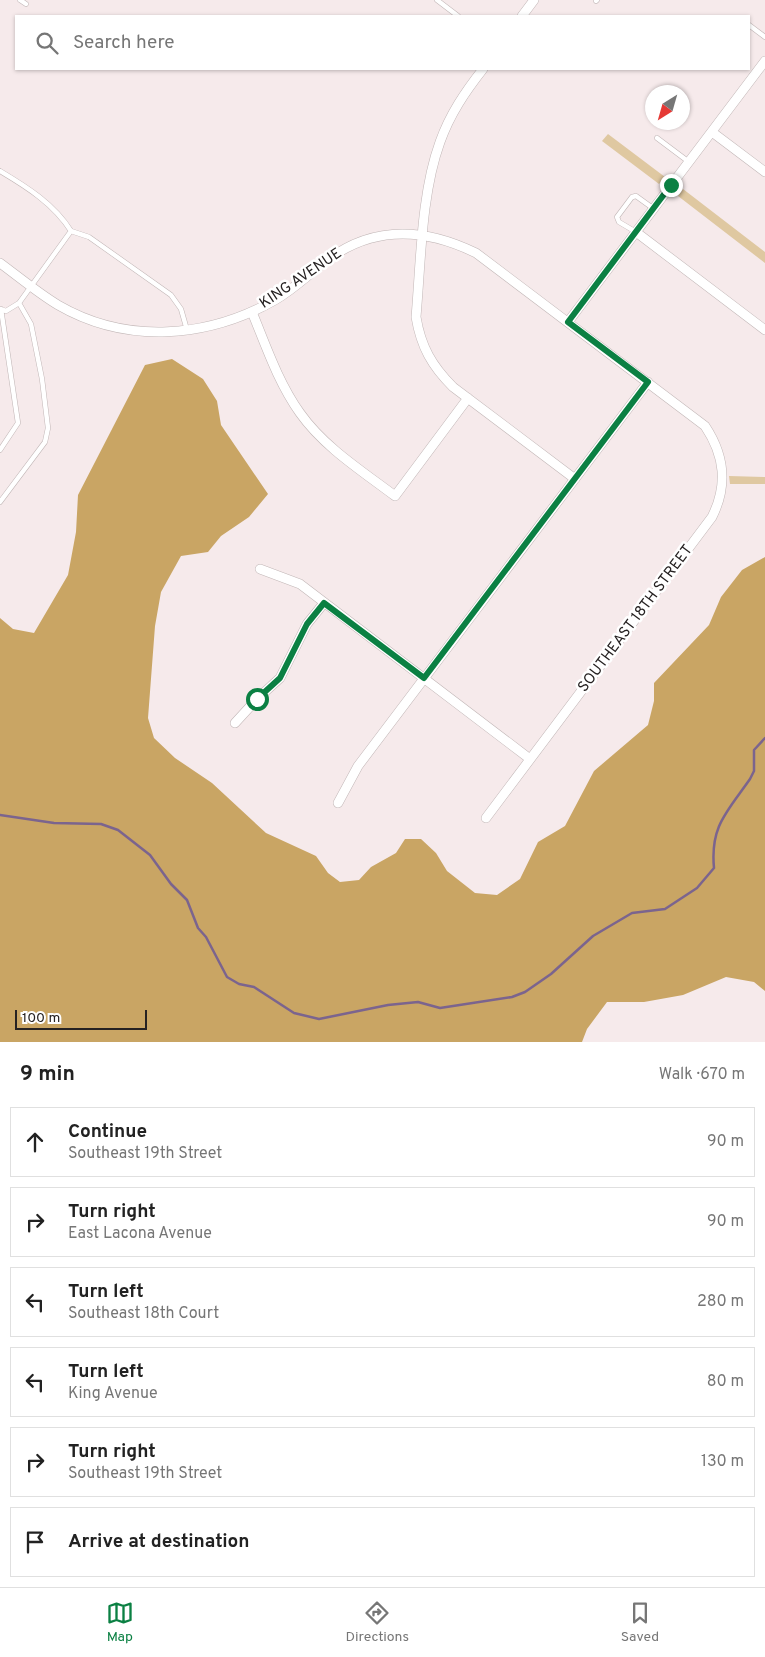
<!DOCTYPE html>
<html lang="en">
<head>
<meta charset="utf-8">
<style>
	:root { --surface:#fff; --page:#f2f2f2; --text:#222; --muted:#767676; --line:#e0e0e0; --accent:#0b8043 }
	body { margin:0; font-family:Overpass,sans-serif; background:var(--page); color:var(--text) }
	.compass { position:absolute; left:645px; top:85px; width:45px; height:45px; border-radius:50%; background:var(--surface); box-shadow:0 1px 4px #0004; rotate:217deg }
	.scale { position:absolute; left:15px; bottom:12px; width:132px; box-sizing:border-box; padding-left:5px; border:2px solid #262222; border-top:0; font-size:14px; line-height:18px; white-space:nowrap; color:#262222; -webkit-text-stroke:4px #fff; paint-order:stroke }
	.stop { position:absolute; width:15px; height:15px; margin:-11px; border:4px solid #0b8043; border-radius:50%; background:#fff }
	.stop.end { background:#0b8043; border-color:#fff; box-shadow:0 1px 5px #0008 }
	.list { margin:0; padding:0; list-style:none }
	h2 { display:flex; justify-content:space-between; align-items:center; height:65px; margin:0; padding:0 20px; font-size:21px }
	h2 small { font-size:16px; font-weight:400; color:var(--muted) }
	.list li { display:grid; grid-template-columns:32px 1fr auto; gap:15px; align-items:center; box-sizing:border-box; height:70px; margin:0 10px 10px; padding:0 10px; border:1px solid var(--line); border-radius:0px }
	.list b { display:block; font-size:19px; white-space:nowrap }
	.list p { margin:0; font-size:16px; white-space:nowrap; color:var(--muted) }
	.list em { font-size:16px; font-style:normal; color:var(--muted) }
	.icon { flex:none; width:28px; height:28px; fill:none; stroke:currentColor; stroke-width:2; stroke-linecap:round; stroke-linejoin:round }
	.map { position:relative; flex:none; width:765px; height:1042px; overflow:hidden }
	.search { position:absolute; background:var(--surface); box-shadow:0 1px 4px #0004; left:15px; right:15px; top:15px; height:55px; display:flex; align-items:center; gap:12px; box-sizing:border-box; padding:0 18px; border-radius:0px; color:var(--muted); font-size:19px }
	.sheet { height:545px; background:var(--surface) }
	nav { display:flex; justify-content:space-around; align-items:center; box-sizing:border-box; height:70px; border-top:1px solid var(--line); background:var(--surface); font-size:14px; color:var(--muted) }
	nav a { display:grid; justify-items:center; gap:2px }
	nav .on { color:var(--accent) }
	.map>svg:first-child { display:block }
	.green { fill:#dfc8a1 }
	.forest { fill:#c9a564 }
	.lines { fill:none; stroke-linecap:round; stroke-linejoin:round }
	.stream { stroke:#7b648e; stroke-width:2.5 }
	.lane-casing { stroke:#c1b6b6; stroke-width:5.5 }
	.street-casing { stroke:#c1b6b6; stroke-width:10 }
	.lane { stroke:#fff; stroke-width:4.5 }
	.street { stroke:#fff; stroke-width:9 }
	.route { stroke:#0b8043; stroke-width:6 }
	.labels { text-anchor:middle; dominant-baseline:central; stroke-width:5; stroke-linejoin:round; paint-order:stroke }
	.street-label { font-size:15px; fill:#262222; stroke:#fff }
</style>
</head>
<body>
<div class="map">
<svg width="765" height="1042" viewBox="0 0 765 1042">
	<rect width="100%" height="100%" fill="#f6eaeb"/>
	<!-- green -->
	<path class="green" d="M608 134 665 177 659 184 602 141Z
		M683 189 765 252V263L678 196Z
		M729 476 765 477V484H730Z"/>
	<!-- forest -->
	<path class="forest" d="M172 359 203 379 217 401 221 425 268 494 249 517 221 536 208 552 181 556 161 592 155 626 148 718 154 738 175 758 212 783 266 833 316 856 328 873 340 882 359 880 371 867 396 853 405 839H421L436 853 447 871 475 893 497 895 520 879 538 842 565 826 594 771 648 725 654 701V683L709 625 721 597 742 570 765 557V991L754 982 726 977 683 995 644 1002H607L587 1029 582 1042H0V618L13 629 34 633 68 575 76 532 78 495 145 365Z"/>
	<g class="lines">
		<!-- stream -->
		<path class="stream" d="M0 815 54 823 101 824 118 830 150 855 171 884 187 900 198 928 206 937 227 977 239 984 254 987 294 1013 319 1019 388 1005 418 1002 440 1008 512 997 525 992 551 974 593 936 632 913 665 909 697 888 714 868C710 826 727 812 750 779L754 771V750L765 738"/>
		<defs>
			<path id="lane" d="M20 0 26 4
				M437 0 458 16
				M596 1 597 0
				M749 25 765 37
				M657 138 689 162
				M0 171C27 187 54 204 71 231L19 303 6 311 0 309
				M71 231 89 237 171 295 181 309 187 330
				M636 232 619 222 617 217 632 197 636 196 654 209
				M0 450 18 423 1 309
				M0 502 45 442 48 428 42 379 31 324 19 303"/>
			<path id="street" d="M522 16 534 0
				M483 69C465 92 450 114 440 142 421 194 421 261 416 317 421 347 432 366 453 387L575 479
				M712 132 765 172
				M636 232 765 330
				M0 263C19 277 38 293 58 305 127 345 208 338 275 300 294 289 309 274 326 261 373 225 425 228 476 253L705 426C725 456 728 485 712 517L486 818
				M252 312C266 346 278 382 300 413 324 447 362 471 395 496L468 398
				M568 322 765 61
				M260 569 300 584 530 759
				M235 723 257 699 280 678 307 624 324 603
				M338 803 358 766 648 382"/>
		</defs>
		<!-- lane casing -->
		<use href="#lane" class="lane-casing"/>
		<!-- street casing -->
		<use href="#street" class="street-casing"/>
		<!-- lane -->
		<use href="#lane" class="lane"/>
		<!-- street -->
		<use href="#street" class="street"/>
	</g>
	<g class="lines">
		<!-- route -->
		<path class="route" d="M257 699 280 678 307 624 324 603 424 678 648 382 568 322 671 185"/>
	</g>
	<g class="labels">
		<!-- street labels -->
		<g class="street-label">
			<text transform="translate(301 279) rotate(-34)">KING AVENUE</text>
			<text transform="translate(636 619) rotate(-53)">SOUTHEAST 18TH STREET</text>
		</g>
	</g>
</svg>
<svg class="compass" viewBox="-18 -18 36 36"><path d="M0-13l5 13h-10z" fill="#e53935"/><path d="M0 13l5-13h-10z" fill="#767676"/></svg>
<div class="scale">100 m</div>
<div class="stop" style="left:257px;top:699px"></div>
<div class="stop end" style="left:671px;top:185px"></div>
<div class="search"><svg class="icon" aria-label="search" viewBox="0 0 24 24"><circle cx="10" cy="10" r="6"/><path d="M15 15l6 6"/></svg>Search here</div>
</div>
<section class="sheet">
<h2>9 min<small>Walk · 670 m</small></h2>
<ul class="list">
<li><svg class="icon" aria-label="ahead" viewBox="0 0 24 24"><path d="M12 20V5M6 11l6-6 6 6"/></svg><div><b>Continue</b><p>Southeast 19th Street</p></div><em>90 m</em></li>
<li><svg class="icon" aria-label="right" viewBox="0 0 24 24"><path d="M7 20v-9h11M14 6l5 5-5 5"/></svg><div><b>Turn right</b><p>East Lacona Avenue</p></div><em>90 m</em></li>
<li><svg class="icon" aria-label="left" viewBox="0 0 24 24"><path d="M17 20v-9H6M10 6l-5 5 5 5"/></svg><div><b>Turn left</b><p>Southeast 18th Court</p></div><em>280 m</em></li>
<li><svg class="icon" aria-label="left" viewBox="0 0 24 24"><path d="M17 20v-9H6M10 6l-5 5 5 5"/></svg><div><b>Turn left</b><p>King Avenue</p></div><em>80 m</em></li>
<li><svg class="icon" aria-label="right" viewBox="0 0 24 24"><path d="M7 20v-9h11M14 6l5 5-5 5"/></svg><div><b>Turn right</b><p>Southeast 19th Street</p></div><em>130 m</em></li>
<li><svg class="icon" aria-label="arrive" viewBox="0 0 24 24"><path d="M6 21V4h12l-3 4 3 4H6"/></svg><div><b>Arrive at destination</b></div></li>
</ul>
</section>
<nav>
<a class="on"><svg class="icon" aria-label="map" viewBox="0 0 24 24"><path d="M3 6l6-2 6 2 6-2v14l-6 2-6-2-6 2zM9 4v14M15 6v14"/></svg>Map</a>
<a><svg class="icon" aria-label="directions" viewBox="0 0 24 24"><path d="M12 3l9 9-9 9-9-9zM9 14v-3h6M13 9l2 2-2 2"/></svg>Directions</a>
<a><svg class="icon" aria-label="saved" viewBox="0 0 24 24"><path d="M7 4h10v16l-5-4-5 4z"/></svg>Saved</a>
</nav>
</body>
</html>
